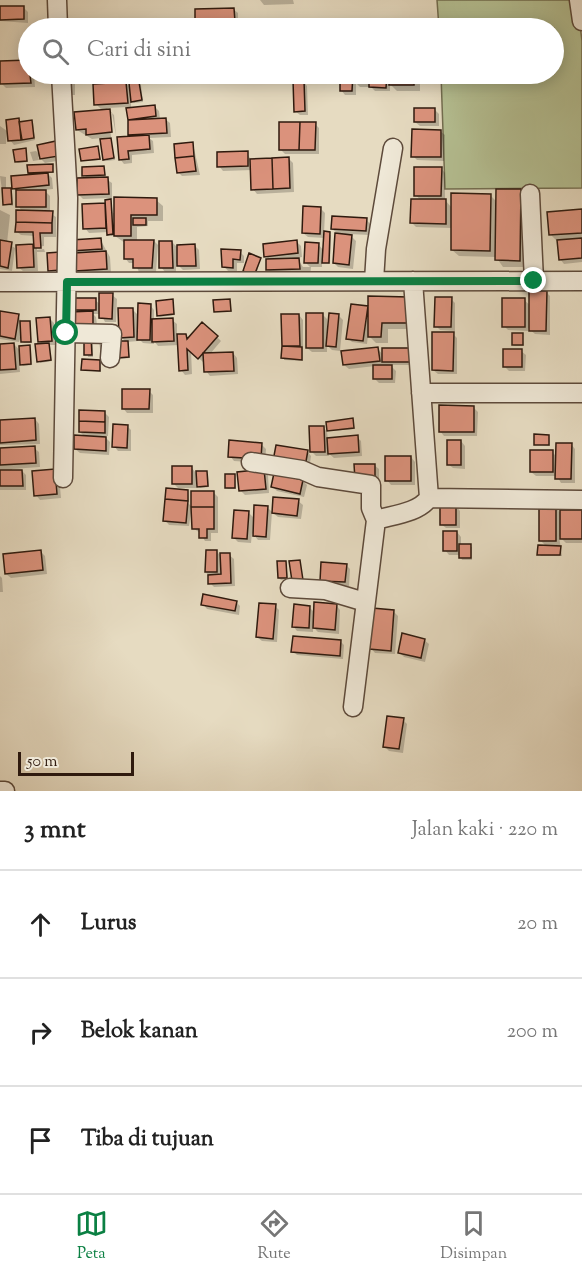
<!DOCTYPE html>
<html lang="id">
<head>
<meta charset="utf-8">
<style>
	:root { --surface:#fff; --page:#f6f6f6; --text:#222; --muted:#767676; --line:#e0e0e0; --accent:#0b8043 }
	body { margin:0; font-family:"Sorts Mill Goudy",serif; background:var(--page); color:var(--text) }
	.scale { position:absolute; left:18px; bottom:15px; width:116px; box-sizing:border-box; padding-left:6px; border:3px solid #2f1a0e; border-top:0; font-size:16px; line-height:21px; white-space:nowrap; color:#2f1a0e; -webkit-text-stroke:4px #efe8d7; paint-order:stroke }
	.stop { position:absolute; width:18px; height:18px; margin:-14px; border:4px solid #0b8043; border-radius:50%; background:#fff }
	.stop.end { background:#0b8043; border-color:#fff; box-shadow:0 2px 6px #0008 }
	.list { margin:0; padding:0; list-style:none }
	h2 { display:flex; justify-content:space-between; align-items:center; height:78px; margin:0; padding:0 24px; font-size:26px }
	h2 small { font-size:20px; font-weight:400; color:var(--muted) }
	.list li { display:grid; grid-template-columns:39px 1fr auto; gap:18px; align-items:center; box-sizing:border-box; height:108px; padding:0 24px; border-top:2px solid var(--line) }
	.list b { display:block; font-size:22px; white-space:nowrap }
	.list em { font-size:20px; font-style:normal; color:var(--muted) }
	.icon { flex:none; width:33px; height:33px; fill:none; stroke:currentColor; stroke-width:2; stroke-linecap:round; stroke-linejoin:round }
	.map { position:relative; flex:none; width:582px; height:791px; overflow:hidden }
	.search { position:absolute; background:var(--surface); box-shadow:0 3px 15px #0003; left:18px; right:18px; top:18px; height:66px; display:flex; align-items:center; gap:15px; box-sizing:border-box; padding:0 21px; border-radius:33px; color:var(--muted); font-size:22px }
	.sheet { height:402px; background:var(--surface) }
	nav { display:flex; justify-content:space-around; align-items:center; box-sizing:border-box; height:84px; border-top:2px solid var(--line); background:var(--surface); font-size:16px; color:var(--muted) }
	nav a { display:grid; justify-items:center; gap:3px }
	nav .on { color:var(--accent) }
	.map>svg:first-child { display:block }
	.grass { fill:#b5c093; stroke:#726d50; stroke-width:1.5 }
	.shadow { fill:#0003 }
	.building { fill:#db927c; stroke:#2f1a0e; stroke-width:1.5 }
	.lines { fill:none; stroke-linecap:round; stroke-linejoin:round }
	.minor-casing { stroke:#5d4a3b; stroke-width:21 }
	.minor { stroke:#efe8d7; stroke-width:18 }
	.route { stroke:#0b8043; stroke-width:8 }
</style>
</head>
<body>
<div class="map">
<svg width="582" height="791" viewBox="0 0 582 791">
	<rect width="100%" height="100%" fill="#e6dbc1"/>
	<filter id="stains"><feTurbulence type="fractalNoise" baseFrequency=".00333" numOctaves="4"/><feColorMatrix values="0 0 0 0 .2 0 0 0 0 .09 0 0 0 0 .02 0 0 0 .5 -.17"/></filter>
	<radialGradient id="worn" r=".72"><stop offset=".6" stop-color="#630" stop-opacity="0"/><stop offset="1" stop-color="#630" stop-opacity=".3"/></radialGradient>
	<!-- grass -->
	<path class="grass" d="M437 0H577L582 41V188L445 189 441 74H554V28H439Z"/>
	<!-- shadow -->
	<path class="shadow" d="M260 0H293L294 4 264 5Z
		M23 7 28 12V23L0 21V8Z
		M233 9 238 13V26L201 27 197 22Z
		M28 62V74H34L35 87 6 88 2 84 1 63Z
		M40 74H56L57 78 45 79Z
		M67 74 75 75V95H69Z
		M341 74H420V91H397L390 84V91H375L371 87H360L356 83V95H345L341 90Z
		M303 81 307 86 308 115H300L295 111Z
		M126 83 131 88 139 83 141 85 143 102 134 103 131 100V109L154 106 159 111 160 119H165L170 123 171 137 149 138 153 141 154 153 132 155V163L124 164 120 159 133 138 130 134 128 107 107 108 114 115 116 136 112 113H109L111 137 92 139 77 130 103 111 96 104Z
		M435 110 439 114V126H420L415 122Z
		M18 120 21 123H33L35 140 14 145 10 140Z
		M315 124 319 128V154H285L281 150Z
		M0 126 7 131 6 144H0Z
		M440 131 445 135 444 161 417 160 413 156Z
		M111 140 115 160 107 161 105 159Z
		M193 144 200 175 182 176 178 172Z
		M39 146 63 160 45 163 38 156 39 160 33 161 30 152 36 151 40 155Z
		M98 148 101 160 82 161Z
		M25 150 28 162 18 163 16 162Z
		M247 153 251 160 289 159 293 163 294 192 257 194 253 189 252 170 223 171 219 166Z
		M52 166 54 173H47L52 178 53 189 44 190 50 196V213L56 217V237H44V246L37 247V250L44 249 45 252H37L38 271H23L18 267 17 246 35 245V236L21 235 16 231 23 212 18 206 17 192 13 188 33 176 29 172Z
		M104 168 106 179 112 183V198L83 199 79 195 88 179 84 175Z
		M441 168 445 173V200L452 208 490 195 497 202 520 191 527 197 526 267H503L496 257 459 256 452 250V228L416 227 412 223 421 201 416 195Z
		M0 176 6 177V190L12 191 13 206 4 204Z
		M156 200 163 206V221H148V226L137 227V241H154L158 245 156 272H139L135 263H129L125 258V243L115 236H111L109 232 89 233 85 228 104 205 107 208 111 201 113 213H116Z
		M321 209 325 213 324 233 331 235 330 264 322 261V267H311L310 277 272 274 268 270 270 261 266 256 296 241 301 246 302 257 297 258 303 267H310L305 262 318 244 324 251 325 238 308 237 303 233Z
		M0 210 10 215 7 243 15 248 12 271 0 269Z
		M582 211V262L564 264 560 259 558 242 551 235Z
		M366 219 370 224V235L349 234 356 241 353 269 338 267 334 263 337 233 332 229Z
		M100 239 110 257 111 273 81 274 76 270 73 251Z
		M172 242 179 249 195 246 199 250 200 269 183 270 176 263V272H165L161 267Z
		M240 252 244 256V263H237V271H228L224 266Z
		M260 259 256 277 244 271Z
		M546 292 550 296V335L535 334 528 328V331L508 330 504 326 524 300 531 306Z
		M112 295 117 299 116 322H105L101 314H93L96 317 97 325 93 339V357H88L86 334 72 310 95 300 101 305Z
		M409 299 415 329H388V343H376L368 335 367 344 352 342 348 338 367 308 370 310Z
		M451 299 455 303V331L440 330 436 326Z
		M172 301 175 315 160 317 158 315Z
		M229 301 232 312 215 311Z
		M150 305 154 310V320H172L177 324V336H186L189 339 217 337 221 341 210 354 233 353 237 358 238 374 210 376 206 371 205 359 203 362 191 351 192 374 185 375 181 370 180 345 158 346 154 341V344L143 343 138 338V341L127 342 130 358 120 359 118 357 126 342 121 337 132 309 139 316Z
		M0 312 18 315 22 323 29 322 32 343H24L20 339 19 342 0 339Z
		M299 315 303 320V361L284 360 283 346Z
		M323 315 327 319V328L339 316 343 320 340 351 332 350 327 345V352H312L307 348Z
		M50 319 54 323 56 345H50L52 361 40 363 43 345 39 341Z
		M453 334 457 338V374H438L433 370Z
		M522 335 524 346H515L513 345Z
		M106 340 101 357 99 341Z
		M14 344 21 352 29 347 31 348 32 365 23 366 19 361 20 372 0 374V345Z
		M378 349 383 355 411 349 416 365H390L396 371 395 383H379L374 378 375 366 349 369 344 365Z
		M521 351 526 355 525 371H509L504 366Z
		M99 361 101 372 83 370Z
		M149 391 153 395V413H127L123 408Z
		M473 407 478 412 477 436H444L440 431Z
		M104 412 109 417 108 436H104L110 442 109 455 80 453 75 449 85 437 80 432Z
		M35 419 39 424 40 444 0 445V421Z
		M352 420 355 429 329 431Z
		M127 426 131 430V451H118L114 446Z
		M323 427 327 432 328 439 357 437 361 441 362 456 334 458 328 453 329 456H316L312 452Z
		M549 436 550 446 535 444Z
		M461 441 465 446V469L453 468 448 464Z
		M261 444 266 449 265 463 234 461 230 456Z
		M571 444 575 449V483H561L557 476H536L531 472 552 452 557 457Z
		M34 448 39 452 40 467 12 469V471H22L26 475V490H0V450Z
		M307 451 311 456 309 470 279 465Z
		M411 457 415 462V485H391L387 480Z
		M356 465H374L379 469V483Z
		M191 467 196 473 208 474 209 487 200 488 196 484V488H178L174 484Z
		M264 471 268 475 269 493 245 495 240 490Z
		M59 475 61 498 40 500 36 495Z
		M235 475 236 489H228L226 487Z
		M303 481 307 485 304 497 277 491 272 486Z
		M188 491 189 502H187L193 508 214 493 218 497V533H211V541H205L200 533 193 528V512H191L189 526 169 525 165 520Z
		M298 501 303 505 301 519 278 517 273 513Z
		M456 506 460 511V528H446L441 524Z
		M267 507 272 512 270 540H258L252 533 251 543 238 542 234 538 248 512 255 519Z
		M555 508 562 514 582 512V543H566L559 536 562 556H541L539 554 547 547 540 540Z
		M457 532 461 537V545L472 547V560H462L460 555H449L445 550Z
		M41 552 45 556 47 574 11 578 6 574Z
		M217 552 220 555H229L234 559 235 586 214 587 210 583 206 571Z
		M286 562 288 579 281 580 279 578Z
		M346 565 350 569 349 586 326 585 321 580Z
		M0 576 2 578 3 592H0Z
		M236 602 240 606 239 615 207 609 203 604Z
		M336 605 340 610 339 634 318 632 313 627V632L297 631 293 626 310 608 315 613Z
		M275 606 279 610 277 642 262 641 257 637Z
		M393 611 398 616 395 654 375 653 371 648Z
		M424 640 429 644 425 662 404 657 400 653Z
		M340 641 344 645 343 659 297 655 293 651Z
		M403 720 407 724 403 753 389 751 385 747Z"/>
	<!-- building -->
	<path class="building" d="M0 6H24V19L0 20Z
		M234 8 235 22 195 23V9Z
		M28 60 31 83 0 84V61Z
		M340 74H353L352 91H340Z
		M354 74H367V83H354Z
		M369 74H387L386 88 369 87Z
		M389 74H414V85H389Z
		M293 80H304L305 111 294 112Z
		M126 82 128 103 94 105 93 84Z
		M139 82 142 100 131 102 129 83Z
		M155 105 156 116 128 120 126 108Z
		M414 108H435V122H414Z
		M110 109 112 132 86 135V129L76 130 74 112Z
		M19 118 21 140 8 141 6 120Z
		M166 118 167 133 128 135V120Z
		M32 120 34 138 22 140 19 122Z
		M279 122H300L299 150H279Z
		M300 122H316L315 150H299Z
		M412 129 441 130V157H411Z
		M149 135 150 149 128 151 129 159 119 160 117 137Z
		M111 138 114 158 103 160 100 139Z
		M56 141 59 156 40 159 37 145Z
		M193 142 194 156 175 158 174 144Z
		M98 146 100 159 81 161 79 149Z
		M26 148 27 161 15 162 13 150Z
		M248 151V166L217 167V152Z
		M194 156 196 171 177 173 175 158Z
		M289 157 290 188 273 189 272 158Z
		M272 158 273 189 251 190 250 159Z
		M53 164V172L28 173 27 165Z
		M104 166 105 175 82 176V167Z
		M414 167H442L441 196H414Z
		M48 173 49 185 12 189 11 176Z
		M108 177 109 194 77 195V178Z
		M2 188H11L12 204 3 205Z
		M496 189H521L520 261 495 260Z
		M16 190H46V207H16Z
		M451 193 491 194 490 251 451 250Z
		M114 197 157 198V215H131V236H114Z
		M111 199 113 234 107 235 105 200Z
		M411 199H446V224L410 223Z
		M105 203 106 228 83 229 82 204Z
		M303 206 321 207 320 234 302 233Z
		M582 209V233L549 235 547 212Z
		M16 210 53 211 52 223 16 222Z
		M332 216 367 218 366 231 331 229Z
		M133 218H146V225H133Z
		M16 222 52 223V233H40L41 248H34L33 232H15Z
		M324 231 330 232 329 263H322Z
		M335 233 352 235 349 265 333 263Z
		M101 238 102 249 71 251V240Z
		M582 238V258L559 260 557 240Z
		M0 240 12 242 8 268 0 266Z
		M124 240H154L152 268H133V259H124Z
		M297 240 298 253 264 257 263 244Z
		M159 241H172L173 268H159Z
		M305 242 319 243 318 263H304Z
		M33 244 34 267 17 268 16 245Z
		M195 244 196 266H177V245Z
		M221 249 241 250 240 260 233 259V268L222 267Z
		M106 251 107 269 75 271 74 253Z
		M60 252 61 270 48 271 47 253Z
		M249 253 261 258 254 276 243 271Z
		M299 258 300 269 266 270V259Z
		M529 290 547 291 546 331H529Z
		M99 293H113L112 319 99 318Z
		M368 296 409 297V323H382L381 337H368Z
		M435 297H452L451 327H434Z
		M71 298H96V310H70Z
		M502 298H525V327H502Z
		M173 299 174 314 157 316 156 301Z
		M230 299 231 311 214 312 213 300Z
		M138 303 151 304 150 340H137Z
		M351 304 368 306 363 341 346 339Z
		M118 308H133L134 337 119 338Z
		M0 311 19 314 15 339 0 336Z
		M93 311V330L71 331 70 312Z
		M306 313H323V348H306Z
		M329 313 339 314 336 347 326 346Z
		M281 314H299L300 346H282Z
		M50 317 52 341 38 342 36 318Z
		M173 318 174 341 152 342V319Z
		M20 321H30L31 342H21Z
		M202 322 218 336 198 359 187 349 188 370 179 371 177 334H186L187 339Z
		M432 332H454L453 371 432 370Z
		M512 333H523V345H512Z
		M84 336H91L92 355H84Z
		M116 341H128L129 357 117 358Z
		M14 343 16 369 0 370V344Z
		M49 343 51 360 37 362 35 344Z
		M30 345 31 364 20 365 19 346Z
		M282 346 302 347V360L281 358Z
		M378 347 380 361 343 365 341 351Z
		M382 348H412V362H382Z
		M503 349H522V367H503Z
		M233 352 234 371 204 372 203 353Z
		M82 359 100 360V371L81 370Z
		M373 365H392V379H373Z
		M122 389H150L149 409H122Z
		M439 405 474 406V432H439Z
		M79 410 105 411V422L79 421Z
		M35 418 36 440 0 443V420Z
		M353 418 354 428 327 431 326 422Z
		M79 421 105 422V433L79 432Z
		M113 424 128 425 127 448 112 447Z
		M309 426H324L325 452H310Z
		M534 434 549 435V445H534Z
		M74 435 106 437V451L74 449Z
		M358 435 359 452 328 454 327 438Z
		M229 440 262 443 261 459 228 457Z
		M447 440H461V465H447Z
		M556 443H572L571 479H555Z
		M276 445 308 450 305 467 273 461Z
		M35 446 36 463 0 465V448Z
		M530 450H553V472H530Z
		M385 456H411V481H385Z
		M354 464H375V480H355Z
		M172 466H192V484H172Z
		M55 469 57 494 34 496 32 471Z
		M264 469 266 489 239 491 237 472Z
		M0 470H22L23 486H0Z
		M196 471H207L208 486 197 487Z
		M274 473 303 480 300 494 271 487Z
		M225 474H235V488H225Z
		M166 488 188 490V501L165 499Z
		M191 491H214V507H191Z
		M273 497 299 499 297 516 272 513Z
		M165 499 188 501 186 523 163 521Z
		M254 505 268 506 266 537 253 536Z
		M440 505H456V525H440Z
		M539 506 556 507V541H539Z
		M191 507H214V529H207V538H199V529H192Z
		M234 510 249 511 247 539 232 538Z
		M560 510H582V539H560Z
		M443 531H457V551H443Z
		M459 544H471V558H459Z
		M538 545 561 546 560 555H537Z
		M41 550 43 570 5 574 3 554Z
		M206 550H217V572H205Z
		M220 553H230L231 583 208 584V575L221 574Z
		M300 560 303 580 292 581 289 561Z
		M277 561H286L287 578H278Z
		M321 562 347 564 345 582 320 581Z
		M203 594 237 601 235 611 201 605Z
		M314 602 337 604 335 630 313 628Z
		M259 603 276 604 273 639 256 637Z
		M294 604 310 606 309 628 292 627Z
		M372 608 394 610 391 651 369 649Z
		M402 633 425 639 421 658 398 653Z
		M293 636 341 640 340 656 291 652Z
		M387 716 404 718 399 749 383 747Z"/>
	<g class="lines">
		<defs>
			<path id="minor" d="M57 0 58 28
				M579 0 582 21
				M61 74 68 198 63 478
				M530 194 534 281
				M374 281 376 249 393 148
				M0 282 582 281
				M66 333 112 334 110 358
				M421 393H582
				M251 462 302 470 318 477 371 485V508L376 520 353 707
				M429 498 582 500
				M376 520C393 515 418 513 429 498L413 281
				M290 588 325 590 365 602
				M0 791H5"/>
		</defs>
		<!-- minor casing -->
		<use href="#minor" class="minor-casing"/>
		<!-- minor -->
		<use href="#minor" class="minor"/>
	</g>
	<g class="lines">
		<!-- route -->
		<path class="route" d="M66 333 67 282 534 281"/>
	</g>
	<rect width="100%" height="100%" filter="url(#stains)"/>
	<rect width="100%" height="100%" fill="url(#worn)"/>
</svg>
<div class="scale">50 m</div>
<div class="stop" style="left:66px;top:333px"></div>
<div class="stop end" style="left:534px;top:281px"></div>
<div class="search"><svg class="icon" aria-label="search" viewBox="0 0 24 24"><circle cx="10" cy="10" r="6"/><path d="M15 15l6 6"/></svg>Cari di sini</div>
</div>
<section class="sheet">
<h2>3 mnt<small>Jalan kaki · 220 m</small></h2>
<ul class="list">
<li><svg class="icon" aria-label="ahead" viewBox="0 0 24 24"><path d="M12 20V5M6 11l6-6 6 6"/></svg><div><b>Lurus</b></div><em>20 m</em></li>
<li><svg class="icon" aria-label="right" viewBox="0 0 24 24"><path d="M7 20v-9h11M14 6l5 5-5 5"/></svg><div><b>Belok kanan</b></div><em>200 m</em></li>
<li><svg class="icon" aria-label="arrive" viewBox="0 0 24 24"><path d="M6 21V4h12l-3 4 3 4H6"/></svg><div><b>Tiba di tujuan</b></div></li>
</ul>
</section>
<nav>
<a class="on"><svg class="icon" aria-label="map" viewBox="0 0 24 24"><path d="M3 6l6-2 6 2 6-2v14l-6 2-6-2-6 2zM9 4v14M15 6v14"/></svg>Peta</a>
<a><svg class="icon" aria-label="directions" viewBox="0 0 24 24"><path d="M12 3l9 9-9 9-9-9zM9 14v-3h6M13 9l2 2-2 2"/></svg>Rute</a>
<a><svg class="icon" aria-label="saved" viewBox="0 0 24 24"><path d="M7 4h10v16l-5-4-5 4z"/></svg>Disimpan</a>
</nav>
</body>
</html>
